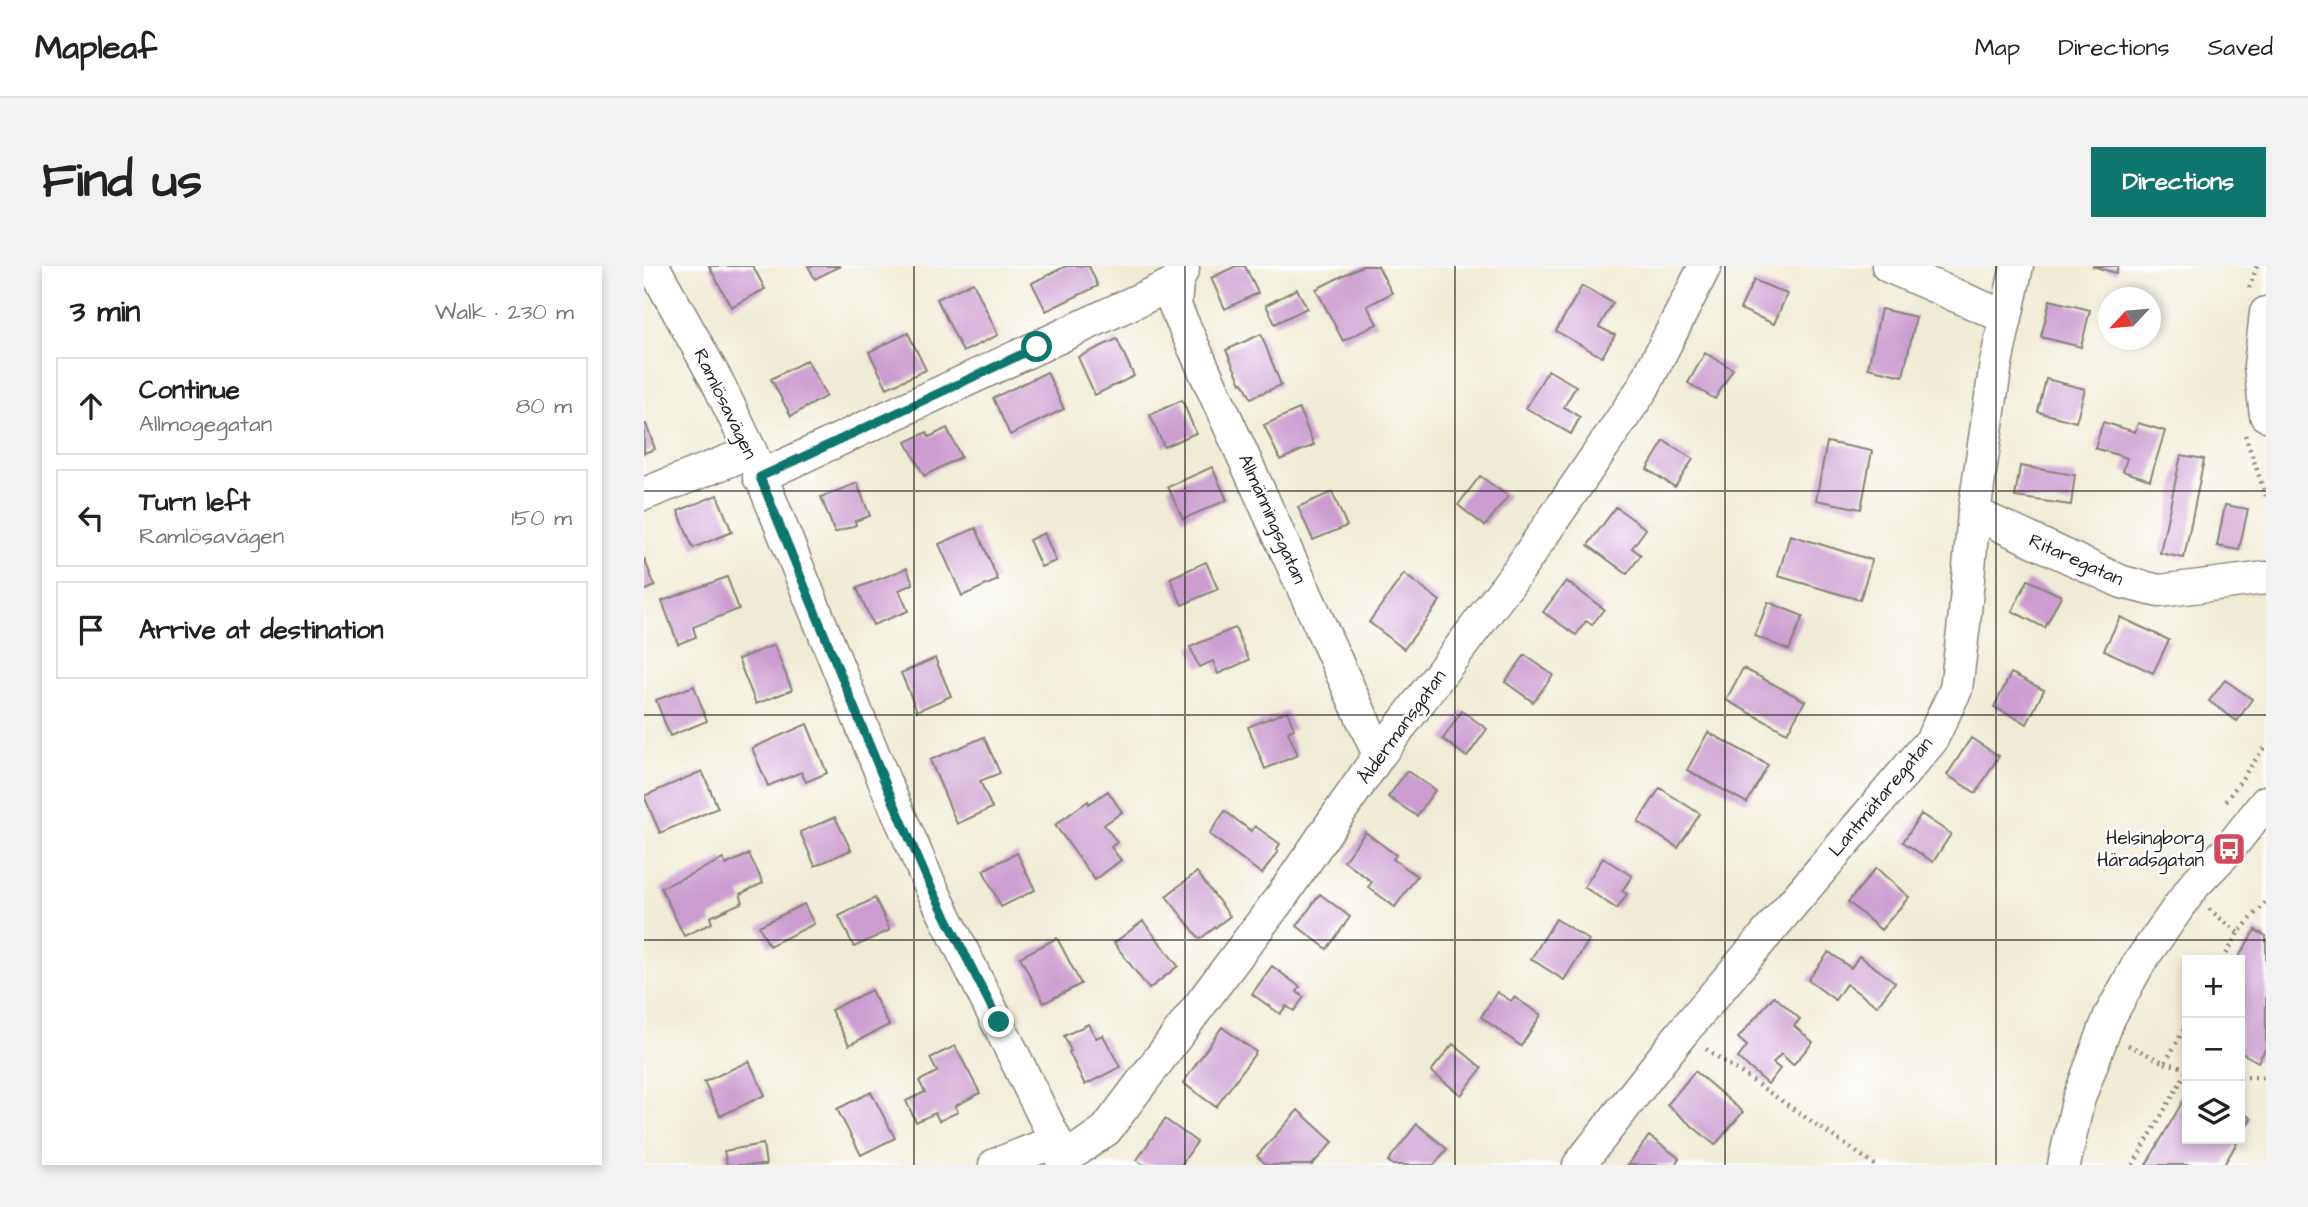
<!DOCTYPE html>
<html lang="en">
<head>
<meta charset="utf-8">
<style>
	:root { --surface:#fff; --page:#f2f2f2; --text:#222; --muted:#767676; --line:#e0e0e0; --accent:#0f766e }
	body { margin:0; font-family:"Architects Daughter",sans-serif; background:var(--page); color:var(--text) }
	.controls { position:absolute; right:21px; bottom:21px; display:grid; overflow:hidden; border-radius:0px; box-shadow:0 4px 10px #0003 }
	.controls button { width:63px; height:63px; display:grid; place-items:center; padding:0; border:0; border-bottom:2px solid var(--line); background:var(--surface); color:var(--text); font:35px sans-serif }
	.compass { position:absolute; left:1454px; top:21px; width:63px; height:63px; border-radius:50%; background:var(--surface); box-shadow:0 4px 10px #0003; rotate:244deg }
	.stop { position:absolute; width:21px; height:21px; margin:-16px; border:5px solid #0f766e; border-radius:50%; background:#fff }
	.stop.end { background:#0f766e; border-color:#fff; box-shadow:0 2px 7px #0008 }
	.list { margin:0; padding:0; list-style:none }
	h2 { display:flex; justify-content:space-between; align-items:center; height:91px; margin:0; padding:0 28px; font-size:30px }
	h2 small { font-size:23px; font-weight:400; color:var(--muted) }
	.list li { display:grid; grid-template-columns:46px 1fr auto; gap:21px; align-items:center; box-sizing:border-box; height:98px; margin:0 14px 14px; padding:0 14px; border:2px solid var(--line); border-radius:0px }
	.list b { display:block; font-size:26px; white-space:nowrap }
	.list p { margin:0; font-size:23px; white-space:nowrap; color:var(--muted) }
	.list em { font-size:23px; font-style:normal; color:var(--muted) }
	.icon { flex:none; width:38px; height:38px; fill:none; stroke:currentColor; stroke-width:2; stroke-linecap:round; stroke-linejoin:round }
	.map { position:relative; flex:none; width:1622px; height:899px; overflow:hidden; border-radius:0px }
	header { display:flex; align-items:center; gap:42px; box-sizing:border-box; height:98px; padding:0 35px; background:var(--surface); border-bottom:2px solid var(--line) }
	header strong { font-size:33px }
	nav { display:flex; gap:38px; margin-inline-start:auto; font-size:24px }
	.intro { display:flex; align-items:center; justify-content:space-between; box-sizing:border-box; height:168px; padding:0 42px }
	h1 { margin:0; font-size:49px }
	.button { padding:18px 32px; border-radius:0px; background:var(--accent); color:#fff; font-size:24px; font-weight:700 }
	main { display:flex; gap:42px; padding:0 42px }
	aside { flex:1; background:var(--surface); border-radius:0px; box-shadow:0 4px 10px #0003 }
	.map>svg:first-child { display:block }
	.building { fill:#cc9cd0 }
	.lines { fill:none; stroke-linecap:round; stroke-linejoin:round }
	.minor-casing { stroke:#868478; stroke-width:35 }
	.path { stroke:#868478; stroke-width:4.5; stroke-dasharray:2 5; stroke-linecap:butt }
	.minor { stroke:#fff; stroke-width:32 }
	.route { stroke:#0f766e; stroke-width:9 }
	.grid { fill:none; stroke:#1c1c1c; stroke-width:2; stroke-opacity:0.55 }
	.labels { text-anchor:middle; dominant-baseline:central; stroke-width:5; stroke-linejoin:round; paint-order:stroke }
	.street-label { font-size:19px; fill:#1c1c1c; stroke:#fff }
	.poi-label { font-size:19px; fill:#1c1c1c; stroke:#fff; text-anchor:end }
</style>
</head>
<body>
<header>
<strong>Mapleaf</strong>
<nav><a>Map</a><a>Directions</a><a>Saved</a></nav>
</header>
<div class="intro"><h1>Find us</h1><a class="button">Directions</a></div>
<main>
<aside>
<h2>3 min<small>Walk · 230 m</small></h2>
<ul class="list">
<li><svg class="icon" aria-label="ahead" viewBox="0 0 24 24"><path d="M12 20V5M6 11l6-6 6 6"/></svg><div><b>Continue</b><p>Allmogegatan</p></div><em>80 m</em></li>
<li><svg class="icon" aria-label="left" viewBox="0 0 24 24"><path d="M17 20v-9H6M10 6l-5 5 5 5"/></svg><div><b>Turn left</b><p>Ramlösavägen</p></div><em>150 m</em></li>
<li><svg class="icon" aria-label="arrive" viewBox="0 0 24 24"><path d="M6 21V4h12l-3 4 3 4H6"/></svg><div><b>Arrive at destination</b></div></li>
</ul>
</aside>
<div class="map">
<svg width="1622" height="899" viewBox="0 0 1622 899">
	<rect width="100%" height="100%" fill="#fff"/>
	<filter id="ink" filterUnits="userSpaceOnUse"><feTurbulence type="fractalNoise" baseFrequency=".0143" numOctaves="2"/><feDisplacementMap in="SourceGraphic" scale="14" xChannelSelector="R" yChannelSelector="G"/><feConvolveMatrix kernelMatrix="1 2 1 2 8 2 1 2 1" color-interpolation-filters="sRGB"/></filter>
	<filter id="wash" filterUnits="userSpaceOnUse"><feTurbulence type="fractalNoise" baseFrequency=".00686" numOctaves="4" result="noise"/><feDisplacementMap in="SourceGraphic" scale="28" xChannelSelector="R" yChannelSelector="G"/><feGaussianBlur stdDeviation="1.57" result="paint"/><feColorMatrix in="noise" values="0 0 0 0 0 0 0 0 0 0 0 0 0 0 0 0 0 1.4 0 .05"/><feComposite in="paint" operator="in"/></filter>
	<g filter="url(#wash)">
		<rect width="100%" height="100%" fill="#f0ebd4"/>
		<g id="blocks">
			<!-- building -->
			<path class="building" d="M65 0H109L121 23 87 41Z
				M164 0H196L171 13Z
				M422 0H445L454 20 402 45 388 17Z
				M592 0H601L614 27 581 43 567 12Z
				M718 0H734L748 27 723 40 733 58 699 75 672 23Z
				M1448 0H1474L1472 7Z
				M1110 14 1143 28 1130 58 1096 43Z
				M329 16 354 69 319 86 293 33Z
				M938 20 969 37 955 61 971 69 958 91 912 65Z
				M653 23 663 42 631 58 622 39Z
				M1406 34 1446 44 1437 81 1397 71Z
				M1237 43 1272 51 1259 110 1224 102Z
				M264 67 282 104 243 122 225 86Z
				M617 68 637 119 607 132 599 116 597 117 582 84Z
				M473 73 490 110 451 129 434 91Z
				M1061 87 1089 103 1071 133 1044 117Z
				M163 94 182 130 147 150 127 113Z
				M904 104 932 120 920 141 936 151 927 168 882 142Z
				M403 106 420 143 366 169 349 132Z
				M1402 113 1441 123 1432 156 1394 146Z
				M538 134 552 167 520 181 506 149Z
				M655 143 670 179 636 194 620 159Z
				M1459 156 1491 166 1494 157 1521 165 1506 214 1479 205 1483 192 1451 182Z
				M0 158H2L11 183 0 187Z
				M303 162 317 191 280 210 262 176 283 166 285 171Z
				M1020 175 1049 193 1031 221 1003 203Z
				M1183 176 1228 185 1217 243 1172 234Z
				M1537 189 1560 193 1540 292 1516 287Z
				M1376 200 1431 209 1427 239 1371 231Z
				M568 201 583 234 539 253 524 221Z
				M836 210 864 230 841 260 814 239Z
				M213 217 226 250 211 255 212 259 191 267 177 231Z
				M688 226 703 260 669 274 654 241Z
				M73 229 88 266 49 282 34 245Z
				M1581 239 1604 243 1595 284 1573 280Z
				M972 241 1002 263 988 282 997 289 983 308 944 279Z
				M332 262 354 314 318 330 295 278Z
				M400 267 412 295 397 301 385 274Z
				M1146 269 1228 294 1216 334 1134 310Z
				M0 292 11 320 0 325Z
				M562 296 574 323 538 339 526 312Z
				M263 302 269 318 255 324 264 345 229 359 213 322Z
				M760 308 796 335 760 383 725 356Z
				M83 311 95 343 49 361 52 371 34 378 18 335Z
				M1384 314 1417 330 1401 362 1368 345Z
				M922 315 960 343 948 359 942 355 932 369 899 346Z
				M1124 336 1159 350 1145 384 1111 370Z
				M1476 351 1525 374 1509 407 1460 384Z
				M591 362 605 394 574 408 569 395 555 401 546 381Z
				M130 379 148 424 112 438 94 393Z
				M881 389 909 409 889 436 861 416Z
				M291 392 307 430 273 445 257 407Z
				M1099 402 1161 435 1143 467 1082 434Z
				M1367 407 1400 424 1383 458 1350 441Z
				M1581 414 1608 433 1593 455 1565 435Z
				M50 420 63 455 26 470 12 434Z
				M643 445 650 463 644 466 654 489 621 503 604 461Z
				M818 445 843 463 823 491 799 473Z
				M163 458 183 507 162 516 157 506 124 520 108 482Z
				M1064 466 1124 499 1103 537 1043 504Z
				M340 471 356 507 336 515 348 542 313 558 286 494Z
				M1327 472 1355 490 1332 527 1303 509Z
				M58 505 74 542 16 567 0 530Z
				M763 505 791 524 773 550 744 531Z
				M1016 522 1056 548 1034 582 994 556Z
				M464 525 478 546 460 559 473 576 467 581 477 594 451 614 411 559 444 535 445 538Z
				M581 545 607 565 611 560 636 578 632 584 634 585 618 608 565 568Z
				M1277 548 1307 568 1289 596 1259 576Z
				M191 551 207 584 171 600 156 566Z
				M721 566 752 589 749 593 773 610 751 641 724 621 728 616 700 595Z
				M373 587 391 624 357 641 339 604Z
				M105 588 119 617 96 628 99 636 66 651 68 657 40 670 17 622 79 593 82 599Z
				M959 592 988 610 978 625 983 628 973 643 940 621Z
				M1232 602 1265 631 1237 664 1204 636Z
				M553 606 586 650 556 673 522 630Z
				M676 628 706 651 683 683 653 660Z
				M231 632 246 664 210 681 195 650Z
				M160 638 170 658 125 680 115 660Z
				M912 653 945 674 920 714 887 693Z
				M499 655 534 700 505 723 470 677Z
				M1611 664 1622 670V782L1614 796 1596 786V694H1593Z
				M413 672 437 718 400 737 376 691Z
				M1185 686 1207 702 1215 690 1251 716 1233 740 1202 718 1191 734 1164 714Z
				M628 700 656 721 653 726 660 731 650 745 642 740 636 748 608 728Z
				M227 724 245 759 205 779 187 744Z
				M853 726 867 735 870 731 897 749 877 780 837 751Z
				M1130 730 1156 753 1150 760 1169 776 1149 799 1137 788 1129 797 1136 803 1124 818 1094 792 1103 780 1094 772Z
				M444 758 452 772 459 769 476 801 441 819 425 786 427 785 420 770Z
				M578 761 612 786 572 841 539 817Z
				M809 778 838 802 817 829 787 805Z
				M311 780 336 827 311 840 314 846 295 855 291 847 272 856 262 835 281 826 275 815 293 806 286 792Z
				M105 795 121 829 76 850 60 816Z
				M1051 805 1099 846 1071 879 1023 839Z
				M227 826 251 872 217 889 193 843Z
				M1543 828V873H1595L1580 899H1502Z
				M654 844 689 876 668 899H623L613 890Z
				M1596 845 1607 852 1596 871Z
				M521 853 553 876 537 899H500L493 894Z
				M773 858 803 883 790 899H749L744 895Z
				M1005 870 1035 892 1031 899H984Z
				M119 878 122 899H83L80 885Z"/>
		</g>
	</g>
	<g filter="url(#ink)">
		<use href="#blocks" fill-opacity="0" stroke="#868478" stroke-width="2"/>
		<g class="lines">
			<defs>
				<path id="minor" d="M9 0 74 117 107 186 239 512 284 615 412 875 419 899
					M1244 0 1361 51
					M533 16 531 40 735 489
					M1622 47 1616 100 1622 149
					M115 211 533 16 539 3
					M0 228 107 186
					M1330 247 1478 316 1515 325 1622 312
					M419 894 462 864 640 627 735 489 874 305 999 122 1061 0
					M351 899 412 875
					M935 899 1038 767 1287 475 1312 423 1320 357 1330 247 1352 97 1373 0
					M1420 899 1434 835 1465 752 1495 697 1551 618 1585 583 1622 536"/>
			</defs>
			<!-- minor casing -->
			<use href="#minor" class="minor-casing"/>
			<!-- path -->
			<path class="path" d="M1605 22 1613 0
				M1601 169 1622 230
				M1582 535 1622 479
				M1565 643 1594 667
				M1579 694 1594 667 1622 636
				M1484 779 1521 797 1543 758
				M1062 783 1231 899
				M1521 797 1543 802
				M1596 811H1622
				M1489 899 1543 805"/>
			<!-- minor -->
			<use href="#minor" class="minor"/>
		</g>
	</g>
	<g class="lines" filter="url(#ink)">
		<!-- route -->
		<path class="route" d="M355 756 284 615 239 512 116 211 393 81"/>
	</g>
	<!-- grid -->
	<path class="grid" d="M270 0V899M541 0V899M811 0V899M1081 0V899M1352 0V899M0 225H1622M0 449H1622M0 674H1622"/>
	<!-- icons -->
	<defs>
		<symbol id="bus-square" viewBox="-11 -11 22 22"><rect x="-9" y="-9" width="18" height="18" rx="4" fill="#d1495b" stroke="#fff"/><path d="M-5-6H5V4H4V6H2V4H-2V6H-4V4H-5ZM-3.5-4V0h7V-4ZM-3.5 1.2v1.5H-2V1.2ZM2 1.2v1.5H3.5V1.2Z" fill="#fff"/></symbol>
	</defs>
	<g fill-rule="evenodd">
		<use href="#bus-square" x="1566" y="564" width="38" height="38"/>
	</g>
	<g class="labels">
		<!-- street labels -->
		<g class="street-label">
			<text transform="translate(81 138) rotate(64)">Ramlösavägen</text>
			<text transform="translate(628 253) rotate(66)">Allmänningsgatan</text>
			<text transform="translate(1432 294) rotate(24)">Ritaregatan</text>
			<text transform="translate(758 461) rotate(-54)">Åldermansgatan</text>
			<text transform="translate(1237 531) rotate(-50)">Lantmätaregatan</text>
		</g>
		<!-- poi labels -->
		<g class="poi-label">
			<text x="1560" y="572">Helsingborg<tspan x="1560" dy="22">Häradsgatan</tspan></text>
		</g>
	</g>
</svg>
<div class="controls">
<button>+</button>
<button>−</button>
<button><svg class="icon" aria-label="layers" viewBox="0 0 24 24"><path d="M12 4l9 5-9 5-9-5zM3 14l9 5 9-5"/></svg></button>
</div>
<svg class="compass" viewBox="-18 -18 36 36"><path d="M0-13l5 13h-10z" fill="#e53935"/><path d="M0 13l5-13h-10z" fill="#767676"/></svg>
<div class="stop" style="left:393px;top:81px"></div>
<div class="stop end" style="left:355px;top:756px"></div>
</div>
</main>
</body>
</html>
